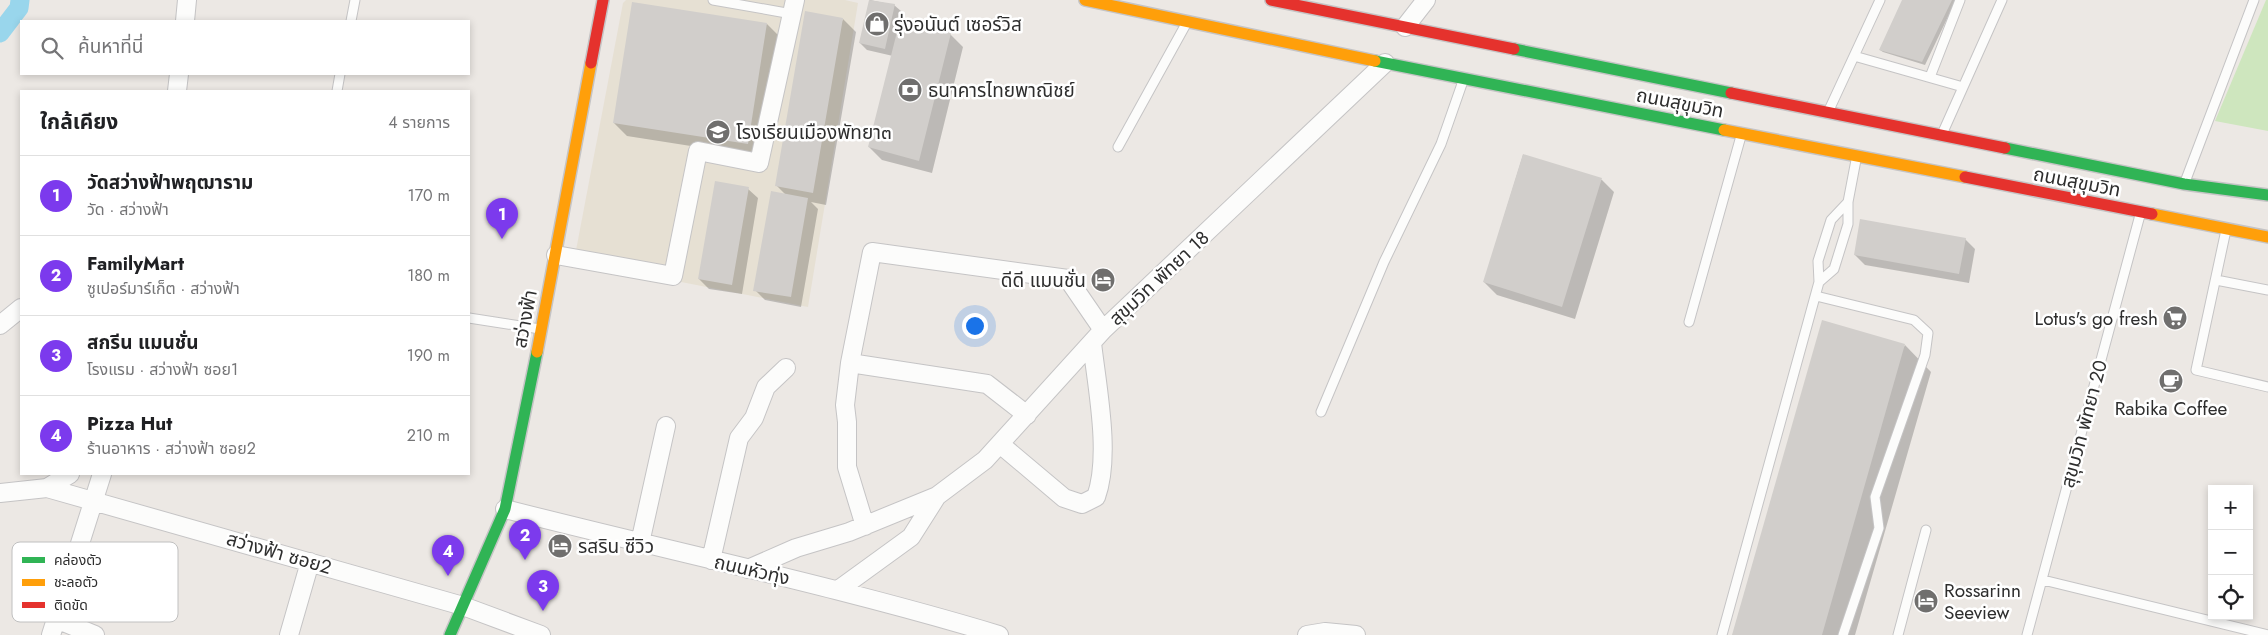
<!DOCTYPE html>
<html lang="th">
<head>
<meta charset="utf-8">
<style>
	:root { --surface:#fff; --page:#f6f6f6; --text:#202124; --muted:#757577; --line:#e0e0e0; --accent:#7c3aed }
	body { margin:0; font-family:Jost,"Noto Sans Thai",sans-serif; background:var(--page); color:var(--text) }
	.controls { position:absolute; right:15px; bottom:15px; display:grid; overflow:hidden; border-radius:0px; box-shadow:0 2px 8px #0003 }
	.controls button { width:45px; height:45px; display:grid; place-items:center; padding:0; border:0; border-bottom:1px solid var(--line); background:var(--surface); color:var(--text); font:25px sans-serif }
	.you { position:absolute; left:974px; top:325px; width:18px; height:18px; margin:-12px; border:4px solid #fff; border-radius:50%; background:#1a73e8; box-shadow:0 0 0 8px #1a73e833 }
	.badge { display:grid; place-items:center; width:32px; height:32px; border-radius:50%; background:var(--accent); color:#fff; font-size:16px; font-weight:700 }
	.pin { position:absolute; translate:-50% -41px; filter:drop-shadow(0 1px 2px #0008) }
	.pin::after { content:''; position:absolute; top:26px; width:18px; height:15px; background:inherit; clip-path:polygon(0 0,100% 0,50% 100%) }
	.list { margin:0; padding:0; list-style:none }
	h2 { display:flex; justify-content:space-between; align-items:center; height:65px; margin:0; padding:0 20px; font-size:21px }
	h2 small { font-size:16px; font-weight:400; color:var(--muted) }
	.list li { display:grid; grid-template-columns:32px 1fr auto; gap:15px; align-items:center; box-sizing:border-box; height:80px; padding:0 20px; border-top:1px solid var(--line) }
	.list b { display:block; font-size:19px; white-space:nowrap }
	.list p { margin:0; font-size:16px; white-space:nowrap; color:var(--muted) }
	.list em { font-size:16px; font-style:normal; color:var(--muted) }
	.icon { flex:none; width:28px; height:28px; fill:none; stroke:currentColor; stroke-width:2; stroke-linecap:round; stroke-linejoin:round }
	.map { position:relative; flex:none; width:2268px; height:635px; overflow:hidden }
	.search { position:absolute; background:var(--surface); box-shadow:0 2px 8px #0003; left:20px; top:20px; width:450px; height:55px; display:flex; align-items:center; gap:12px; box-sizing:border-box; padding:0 18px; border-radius:0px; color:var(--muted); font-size:19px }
	.panel { position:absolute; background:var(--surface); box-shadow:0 2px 8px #0003; left:20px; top:90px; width:450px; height:385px; border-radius:0px }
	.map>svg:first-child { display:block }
	.education { fill:#e6e0d3 }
	.green { fill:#cee6be }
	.shadow { fill:#0003 }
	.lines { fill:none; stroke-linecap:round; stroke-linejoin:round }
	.canal { stroke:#99d6ec; stroke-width:19 }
	.building { fill:#d1cecb }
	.lane-casing { stroke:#c5c4c5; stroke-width:11 }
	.street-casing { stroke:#c5c4c5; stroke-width:20 }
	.fast-casing { stroke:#c5c4c5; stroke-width:14 }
	.slow-casing { stroke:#c5c4c5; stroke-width:14 }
	.jam-casing { stroke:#c5c4c5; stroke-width:14 }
	.lane { stroke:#fcfcfb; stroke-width:9 }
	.street { stroke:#fcfcfb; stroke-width:18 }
	.fast { stroke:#30b455; stroke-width:11 }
	.slow { stroke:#ff9f0a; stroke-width:11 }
	.jam { stroke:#e5322d; stroke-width:11 }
	.labels { text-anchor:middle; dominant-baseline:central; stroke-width:5; stroke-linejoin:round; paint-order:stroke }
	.poi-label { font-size:19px; fill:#2e2e2e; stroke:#fff; text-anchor:start }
	.street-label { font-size:19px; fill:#2e2e2e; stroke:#fff }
	.key { fill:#fff; stroke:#c0c0c0; stroke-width:1 }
	.key-label { font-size:14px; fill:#2e2e2e }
</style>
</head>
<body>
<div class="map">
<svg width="2268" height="635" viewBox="0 0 2268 635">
	<rect width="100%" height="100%" fill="#ece8e4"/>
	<!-- education -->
	<path class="education" d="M626 0H845L858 3 808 307 574 261 623 3Z"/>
	<!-- green -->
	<path class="green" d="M2266 0H2268V131L2215 121Z"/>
	<!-- shadow -->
	<path class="shadow" d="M870 0 894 5 901 11 899 21 950 34 963 47 932 173 882 160 869 147 893 56 867 50 860 43Z
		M1903 0H1956L1925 65 1883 52 1880 50Z
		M843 19 856 32 826 205 811 202 818 209 801 307 765 300 755 290 786 195 776 185Z
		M767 24 780 37 761 157 627 136 614 123Z
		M1523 155 1602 180 1614 192 1575 319 1497 295 1484 282Z
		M748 189 758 198 742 294 709 289 699 279Z
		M1965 239 1975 249 1969 283 1865 265 1855 255Z
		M1905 345 1931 372 1855 635H1733Z"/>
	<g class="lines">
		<!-- canal -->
		<path class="canal" d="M0 33 19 8 20 0"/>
	</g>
	<!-- building -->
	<path class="building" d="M869 0 895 4 885 49 859 43Z
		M1902 0H1952L1922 62 1879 50Z
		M632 2 767 23 748 144 613 123Z
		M805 11 843 18 813 193 775 186Z
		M900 20 951 33 919 161 868 147Z
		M1523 154 1602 178 1562 307 1483 282Z
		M715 181 749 187 732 285 698 279Z
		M771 191 808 198 791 297 753 291Z
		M1860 219 1966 238 1959 274 1854 255Z
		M1822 320 1905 344 1822 635H1732Z"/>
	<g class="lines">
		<defs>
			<path id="lane" d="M713 0 792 14
				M351 21 355 0
				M1854 56 1963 87
				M1930 77 1960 0
				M337 91 340 74
				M1829 110 1880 0
				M1943 132 2002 0
				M1118 147 1186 24
				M2185 182 2254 0
				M2226 230 2196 370 2268 387
				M2216 280 2268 290
				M1819 282 1834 269 1848 224V202L1856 160
				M1816 296 1914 320 1928 333 1925 355 1875 497 1879 528 1843 635
				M469 318 540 329
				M1689 322 1741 136
				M1321 412 1384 262 1441 144 1463 81
				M2043 580 2268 635
				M1722 635 1819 282 1818 261 1831 220 1848 202
				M1898 635 1926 530
				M2027 635 2140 215"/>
			<path id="street" d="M185 21 187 0
				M1405 27 1426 0
				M177 91 179 74
				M556 255 673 276 698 151 759 163 795 0
				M0 325 21 308
				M850 363 845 405 847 422V467L865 526
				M1027 415 987 384 850 363 872 252 1068 279 1103 330
				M1000 444 1064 498 1082 504 1096 497C1111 456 1097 387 1092 343
				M47 488 463 606 541 635
				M0 493 47 488 70 474
				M505 509C669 551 836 586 999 635
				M640 543 666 426
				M711 560 739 438 754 418 766 387 786 368
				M748 569 796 548 849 532 937 496 985 460 1103 330 1385 63
				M838 590 911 537 937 496
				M56 619 95 635
				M51 635 102 474
				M289 635 310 562
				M1307 635 1325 632 1356 635"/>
			<path id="fast" d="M1514 49 1731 93
				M1375 61 1724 130
				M2005 148 2184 184 2268 195
				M450 635 505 509 537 352"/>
			<path id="slow" d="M1085 0 1375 61
				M1724 130 1965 177
				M2152 214 2268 237
				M537 352 591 63"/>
			<path id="jam" d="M1271 0 1514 49
				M591 63 603 0
				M1731 93 2005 148
				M1965 177 2152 214"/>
		</defs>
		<!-- lane casing -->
		<use href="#lane" class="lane-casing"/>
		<!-- street casing -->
		<use href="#street" class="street-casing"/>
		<!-- fast casing -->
		<use href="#fast" class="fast-casing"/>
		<!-- slow casing -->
		<use href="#slow" class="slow-casing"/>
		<!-- jam casing -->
		<use href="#jam" class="jam-casing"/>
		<!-- lane -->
		<use href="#lane" class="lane"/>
		<!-- street -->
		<use href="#street" class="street"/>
		<!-- fast -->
		<use href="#fast" class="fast"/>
		<!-- slow -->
		<use href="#slow" class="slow"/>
		<!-- jam -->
		<use href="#jam" class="jam"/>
	</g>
	<!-- icons -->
	<defs>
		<symbol id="shop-disc" viewBox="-11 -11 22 22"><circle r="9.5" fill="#706f6e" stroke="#fff"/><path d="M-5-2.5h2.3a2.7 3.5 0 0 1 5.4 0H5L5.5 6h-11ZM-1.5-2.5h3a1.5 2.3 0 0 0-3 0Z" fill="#fff"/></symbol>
		<symbol id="bank-disc" viewBox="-11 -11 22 22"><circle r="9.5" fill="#706f6e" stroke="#fff"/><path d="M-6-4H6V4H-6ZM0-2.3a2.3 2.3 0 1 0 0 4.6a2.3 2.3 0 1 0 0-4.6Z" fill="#fff"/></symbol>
		<symbol id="school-disc" viewBox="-11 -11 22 22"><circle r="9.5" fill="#706f6e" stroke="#fff"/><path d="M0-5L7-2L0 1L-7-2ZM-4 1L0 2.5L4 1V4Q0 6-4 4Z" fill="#fff"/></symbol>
		<symbol id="hotel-disc" viewBox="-11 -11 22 22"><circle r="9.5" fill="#706f6e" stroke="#fff"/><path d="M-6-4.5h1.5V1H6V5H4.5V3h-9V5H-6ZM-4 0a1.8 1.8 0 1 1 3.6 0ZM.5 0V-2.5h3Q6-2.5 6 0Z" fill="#fff"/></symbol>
		<symbol id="supermarket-disc" viewBox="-11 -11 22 22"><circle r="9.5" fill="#706f6e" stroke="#fff"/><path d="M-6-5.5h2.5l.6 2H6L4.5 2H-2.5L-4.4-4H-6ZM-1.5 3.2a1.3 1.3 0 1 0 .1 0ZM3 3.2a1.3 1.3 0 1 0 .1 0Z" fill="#fff"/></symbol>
		<symbol id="cafe-disc" viewBox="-11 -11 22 22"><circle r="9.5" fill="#706f6e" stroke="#fff"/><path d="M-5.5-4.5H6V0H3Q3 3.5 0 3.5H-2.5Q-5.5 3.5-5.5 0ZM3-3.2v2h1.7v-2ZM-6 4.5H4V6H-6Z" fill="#fff"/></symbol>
	</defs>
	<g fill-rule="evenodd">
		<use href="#shop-disc" x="863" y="10" width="28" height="28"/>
		<use href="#bank-disc" x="896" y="76" width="28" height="28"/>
		<use href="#school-disc" x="704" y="118" width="28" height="28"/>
		<use href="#hotel-disc" x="1089" y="266" width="28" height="28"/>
		<use href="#supermarket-disc" x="2161" y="304" width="28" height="28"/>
		<use href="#cafe-disc" x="2157" y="367" width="28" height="28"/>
		<use href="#hotel-disc" x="546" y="532" width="28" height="28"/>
		<use href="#hotel-disc" x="1912" y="587" width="28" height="28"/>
	</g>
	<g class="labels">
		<!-- poi labels -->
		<g class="poi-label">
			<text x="894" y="24">รุ่งอนันต์ เซอร์วิส</text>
			<text x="928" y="90">ธนาคารไทยพาณิชย์</text>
			<text x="736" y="132">โรงเรียนเมืองพัทยา๓</text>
			<text x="1086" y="280" text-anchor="end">ดีดี แมนชั่น</text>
			<text x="2158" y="318" text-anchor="end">Lotus's go fresh</text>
			<text x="2171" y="408" text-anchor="middle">Rabika Coffee</text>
			<text x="578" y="546">รสริน ซีวิว</text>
			<text x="1944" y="590">Rossarinn<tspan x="1944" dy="22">Seeview</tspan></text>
		</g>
		<!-- street labels -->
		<g class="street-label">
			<text transform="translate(1680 103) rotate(11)">ถนนสุขุมวิท</text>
			<text transform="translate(2077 182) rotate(11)">ถนนสุขุมวิท</text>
			<text transform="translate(1159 278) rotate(-43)">สุขุมวิท พัทยา 18</text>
			<text transform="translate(525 319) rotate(-79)">สว่างฟ้า</text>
			<text transform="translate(2084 424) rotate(-75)">สุขุมวิท พัทยา 20</text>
			<text transform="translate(279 553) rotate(16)">สว่างฟ้า ซอย2</text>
			<text transform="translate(752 570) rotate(13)">ถนนหัวทุ่ง</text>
		</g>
	</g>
	<!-- legend -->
	<rect x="12" y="542" width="166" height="80" rx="8" class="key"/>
	<rect x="22" y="557" width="23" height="6" fill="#30b455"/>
	<rect x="22" y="579" width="23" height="7" fill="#ff9f0a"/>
	<rect x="22" y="602" width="23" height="6" fill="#e5322d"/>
	<g class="key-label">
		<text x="54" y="565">คล่องตัว</text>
		<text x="54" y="587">ชะลอตัว</text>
		<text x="54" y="610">ติดขัด</text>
	</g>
</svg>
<div class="controls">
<button>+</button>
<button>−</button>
<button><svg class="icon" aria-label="locate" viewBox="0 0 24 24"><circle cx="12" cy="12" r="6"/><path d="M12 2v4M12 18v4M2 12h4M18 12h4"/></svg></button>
</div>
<div class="you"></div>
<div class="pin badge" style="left:502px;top:239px">1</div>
<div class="pin badge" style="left:525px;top:560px">2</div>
<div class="pin badge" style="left:543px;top:611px">3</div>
<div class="pin badge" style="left:448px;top:576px">4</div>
<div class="search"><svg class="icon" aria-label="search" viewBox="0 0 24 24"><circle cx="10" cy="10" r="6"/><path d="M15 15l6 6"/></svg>ค้นหาที่นี่</div>
<section class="panel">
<h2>ใกล้เคียง<small>4 รายการ</small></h2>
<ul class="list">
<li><span class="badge">1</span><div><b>วัดสว่างฟ้าพฤฒาราม</b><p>วัด · สว่างฟ้า</p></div><em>170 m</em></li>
<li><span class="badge">2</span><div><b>FamilyMart</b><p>ซูเปอร์มาร์เก็ต · สว่างฟ้า</p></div><em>180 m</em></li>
<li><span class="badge">3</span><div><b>สกรีน แมนชั่น</b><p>โรงแรม · สว่างฟ้า ซอย1</p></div><em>190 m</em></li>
<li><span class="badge">4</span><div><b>Pizza Hut</b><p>ร้านอาหาร · สว่างฟ้า ซอย2</p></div><em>210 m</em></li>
</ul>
</section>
</div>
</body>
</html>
